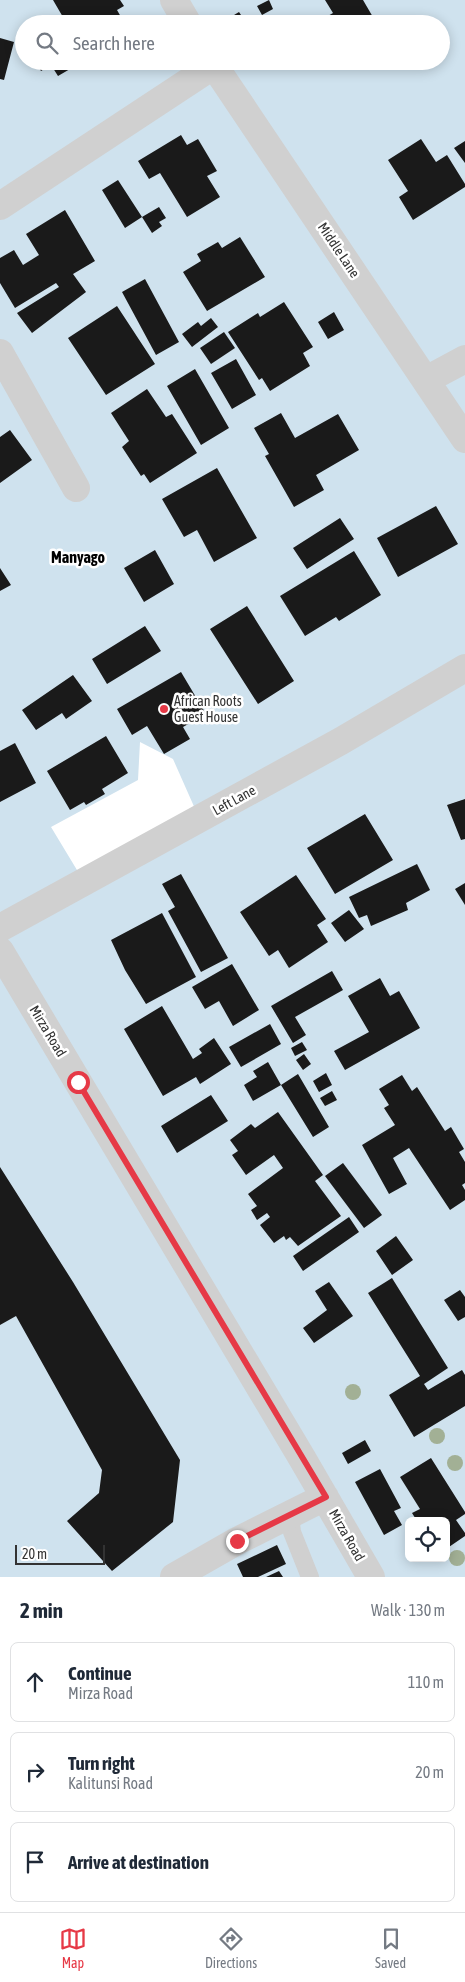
<!DOCTYPE html>
<html lang="en">
<head>
<meta charset="utf-8">
<style>
	:root { --surface:#fff; --page:#f2f2f3; --text:#1f2937; --muted:#747a83; --line:#e0e1e3; --accent:#e63946 }
	body { margin:0; font-family:"Asap Condensed",sans-serif; background:var(--page); color:var(--text) }
	.controls { position:absolute; right:15px; bottom:15px; display:grid; overflow:hidden; border-radius:8px; box-shadow:0 2px 12px #0003 }
	.controls button { width:45px; height:45px; display:grid; place-items:center; padding:0; border:0; border-bottom:1px solid var(--line); background:var(--surface); color:var(--text); font:25px sans-serif }
	.scale { position:absolute; left:15px; bottom:12px; width:90px; box-sizing:border-box; padding-left:5px; border:2px solid #333; border-top:0; font-size:14px; line-height:18px; white-space:nowrap; color:#333; -webkit-text-stroke:4px #fff; paint-order:stroke }
	.stop { position:absolute; width:15px; height:15px; margin:-11px; border:4px solid #e63946; border-radius:50%; background:#fff }
	.stop.end { background:#e63946; border-color:#fff; box-shadow:0 1px 5px #0008 }
	.list { margin:0; padding:0; list-style:none }
	h2 { display:flex; justify-content:space-between; align-items:center; height:65px; margin:0; padding:0 20px; font-size:21px }
	h2 small { font-size:16px; font-weight:400; color:var(--muted) }
	.list li { display:grid; grid-template-columns:32px 1fr auto; gap:15px; align-items:center; box-sizing:border-box; height:80px; margin:0 10px 10px; padding:0 10px; border:1px solid var(--line); border-radius:8px }
	.list b { display:block; font-size:19px; white-space:nowrap }
	.list p { margin:0; font-size:16px; white-space:nowrap; color:var(--muted) }
	.list em { font-size:16px; font-style:normal; color:var(--muted) }
	.icon { flex:none; width:28px; height:28px; fill:none; stroke:currentColor; stroke-width:2; stroke-linecap:round; stroke-linejoin:round }
	.map { position:relative; flex:none; width:465px; height:1577px; overflow:hidden }
	.search { position:absolute; background:var(--surface); box-shadow:0 2px 12px #0003; left:15px; right:15px; top:15px; height:55px; display:flex; align-items:center; gap:12px; box-sizing:border-box; padding:0 18px; border-radius:28px; color:var(--muted); font-size:19px }
	.sheet { height:335px; background:var(--surface) }
	nav { display:flex; justify-content:space-around; align-items:center; box-sizing:border-box; height:70px; border-top:1px solid var(--line); background:var(--surface); font-size:14px; color:var(--muted) }
	nav a { display:grid; justify-items:center; gap:2px }
	nav .on { color:var(--accent) }
	.map>svg:first-child { display:block }
	.water { fill:#cfe2ee; fill-rule:evenodd }
	.building { fill:#1a1a1a }
	.lines { fill:none; stroke-linecap:round; stroke-linejoin:round }
	.service { stroke:#d0d0d0; stroke-width:18 }
	.minor { stroke:#d0d0d0; stroke-width:28 }
	.tree { fill:#a2b095 }
	.route { stroke:#e63946; stroke-width:6 }
	.poi-dot { fill:#e63946; stroke:#fff; stroke-width:2 }
	.labels { text-anchor:middle; dominant-baseline:central; stroke-width:5; stroke-linejoin:round; paint-order:stroke }
	.street-label { font-size:14px; fill:#333; stroke:#fff }
	.poi-label { font-size:14px; fill:#333; stroke:#fff; text-anchor:start }
	.quarter-label { font-size:16px; font-weight:bold; fill:#000; stroke:#fff }
</style>
</head>
<body>
<div class="map">
<svg width="465" height="1577" viewBox="0 0 465 1577">
	<rect width="100%" height="100%" fill="#fff"/>
	<!-- water -->
	<path class="water" d="M0 0H465V1577H0ZM24 24H441V61H24ZM140 742 173 759 196 811 80 875 51 827 138 780ZM409 1521H446V1558H409Z"/>
	<!-- building -->
	<path class="building" d="M53 0H120L124 6 117 10 125 24H67Z
		M269 0 273 9 262 15 257 6Z
		M325 0H363L377 24H314L333 13Z
		M239 12 247 24H226L224 21Z
		M0 38 14 42 4 80 0 79Z
		M35 61H65L70 69 58 76 51 65 41 71Z
		M91 61H105L94 68Z
		M348 61H361L352 67Z
		M181 135 187 145 198 139 217 171 207 176 220 197 187 217 160 173 149 179 138 161Z
		M421 139 436 162 447 155 465 184V187L413 220 399 197 408 191 388 160Z
		M465 141V163L454 148Z
		M118 180 142 217 125 228 102 190Z
		M159 207 166 218 159 222 162 226 152 233 142 217Z
		M65 210 95 261 73 274 86 292 32 333 17 313 59 287 56 283 15 308 0 283V258L14 250 23 265 39 255 26 234Z
		M240 237 265 277 207 311 183 272 201 261 197 254 218 242 222 248Z
		M145 279 179 342 156 355 122 292Z
		M284 302 313 347 303 353 310 366 270 391 262 378 259 380 228 332 258 313 260 317Z
		M117 306 155 364 106 395 68 338Z
		M334 312 344 330 328 339 318 322Z
		M211 318 218 327 192 347 182 334 198 322 201 326Z
		M224 332 235 348 211 364 200 348Z
		M236 359 256 395 232 409 211 373Z
		M195 369 229 428 201 445 167 386Z
		M147 389 166 417 172 414 197 453 150 483 144 474 141 476 122 447 129 441 111 413Z
		M281 413 295 438 338 414 359 450 316 475 324 490 294 507 265 456 269 454 254 428Z
		M10 430 32 460 0 483V437Z
		M217 468 257 538 214 562 197 530 184 537 162 499Z
		M436 506 458 544 398 577 377 538Z
		M340 518 354 539 307 569 293 548Z
		M155 550 174 584 144 602 124 568Z
		M354 551 381 595 339 621 336 617 305 636 280 596Z
		M0 568 11 585 0 591Z
		M247 606 294 681 258 704 210 629Z
		M145 626 161 651 107 684 92 659Z
		M181 672 206 714 183 727 190 739 164 754 147 726 132 735 117 709Z
		M73 675 92 701 66 719 62 713 36 730 22 710Z
		M106 736 128 773 102 789 105 794 86 805 84 802 70 810 47 771Z
		M15 743 36 783 0 802V751Z
		M465 799V839L461 840 447 805Z
		M365 814 393 860 335 894 307 848Z
		M417 864 430 890 406 903 408 910 371 926 367 915 359 918 349 897Z
		M181 874 228 958 201 972 168 911 175 907 162 884Z
		M296 875 326 919 317 925 328 942 289 968 278 950 269 956 240 912Z
		M465 883V905L455 889Z
		M349 910 364 929 345 942 331 923Z
		M162 913 196 977 146 1004 125 970 111 940Z
		M232 964 259 1010 233 1026 219 1001 205 1009 192 987Z
		M332 971 343 990 295 1017 306 1035 293 1043 271 1006Z
		M380 978 390 996 399 991 420 1028 345 1070 334 1051 369 1032 348 996Z
		M162 1006 193 1059 202 1053 199 1049 214 1038 231 1064 200 1084 196 1077 163 1096 124 1029Z
		M270 1024 281 1044 241 1067 229 1047Z
		M302 1042 307 1050 295 1056 291 1048Z
		M304 1054 311 1064 303 1070 296 1060Z
		M268 1062 281 1085 253 1101 244 1085 257 1077 253 1071Z
		M326 1073 332 1085 319 1092 313 1081Z
		M298 1074 329 1127 313 1137 281 1085Z
		M402 1075 412 1091 417 1087 445 1131 451 1127 464 1149 459 1152 465 1162V1183L462 1185 465 1190V1200L450 1210 409 1148 393 1158 407 1184 389 1194 362 1145 395 1125 384 1108 389 1105 379 1089Z
		M332 1091 337 1100 325 1106 320 1098Z
		M211 1095 228 1121 177 1153 161 1126Z
		M278 1112 323 1175 315 1181 341 1216 298 1246 290 1237 286 1240 284 1236 274 1243 260 1225 270 1217 267 1213 257 1220 251 1210 257 1206 248 1194 283 1168 274 1155 246 1175 232 1155 238 1151 230 1140 251 1124 255 1128Z
		M343 1163 382 1215 364 1228 325 1176Z
		M0 1167 73 1282 180 1460 173 1522 112 1571 67 1521 99 1493 102 1470 16 1316 0 1325Z
		M349 1217 359 1232 303 1271 293 1256Z
		M396 1236 413 1260 392 1275 376 1251Z
		M392 1278 448 1368 424 1384 428 1390 462 1370 465 1375V1406L414 1437 389 1395 420 1376 368 1293Z
		M329 1282 353 1316 314 1343 303 1328 327 1310 315 1291Z
		M460 1290 465 1297V1317L458 1321 444 1300Z
		M365 1440 371 1451 348 1464 342 1453Z
		M431 1458 465 1512V1514L456 1520 465 1533V1536L446 1549V1521H417L412 1513 420 1509 400 1477Z
		M380 1469 401 1508 394 1511 402 1525 384 1535 355 1482Z
		M277 1545 286 1564 258 1577H243L237 1564Z
		M279 1571 283 1577H266Z"/>
	<g class="lines">
		<!-- service -->
		<path class="service" d="M290 1514 292 1532 310 1577"/>
		<!-- minor -->
		<path class="minor" d="M174 0 188 24
			M211 61 465 439
			M0 206 214 65
			M0 353 76 488
			M426 380 465 359
			M0 928 341 741 465 668
			M0 951 302 1458 371 1577
			M174 1577 237 1541 325 1497"/>
	</g>
	<!-- trees -->
	<g class="tree">
		<circle cx="353" cy="1392" r="8"/>
		<circle cx="437" cy="1436" r="8"/>
		<circle cx="455" cy="1463" r="8"/>
		<circle cx="457" cy="1558" r="8"/>
	</g>
	<g class="lines">
		<!-- route -->
		<path class="route" d="M78 1082 326 1497 237 1541"/>
	</g>
	<!-- markers -->
	<circle class="poi-dot" cx="164" cy="709" r="5"/>
	<g class="labels">
		<!-- street labels -->
		<g class="street-label">
			<text transform="translate(339 250) rotate(56)">Middle Lane</text>
			<text transform="translate(234 800) rotate(-29)">Left Lane</text>
			<text transform="translate(48 1031) rotate(59)">Mirza Road</text>
			<text transform="translate(347 1535) rotate(60)">Mirza Road</text>
		</g>
		<!-- poi labels -->
		<g class="poi-label">
			<text x="174" y="701">African Roots<tspan x="174" dy="16">Guest House</tspan></text>
		</g>
		<!-- quarter labels -->
		<g class="quarter-label">
			<text x="78" y="557">Manyago</text>
		</g>
	</g>
</svg>
<div class="controls">
<button><svg class="icon" aria-label="locate" viewBox="0 0 24 24"><circle cx="12" cy="12" r="6"/><path d="M12 2v4M12 18v4M2 12h4M18 12h4"/></svg></button>
</div>
<div class="scale">20 m</div>
<div class="stop" style="left:78px;top:1082px"></div>
<div class="stop end" style="left:237px;top:1541px"></div>
<div class="search"><svg class="icon" aria-label="search" viewBox="0 0 24 24"><circle cx="10" cy="10" r="6"/><path d="M15 15l6 6"/></svg>Search here</div>
</div>
<section class="sheet">
<h2>2 min<small>Walk · 130 m</small></h2>
<ul class="list">
<li><svg class="icon" aria-label="ahead" viewBox="0 0 24 24"><path d="M12 20V5M6 11l6-6 6 6"/></svg><div><b>Continue</b><p>Mirza Road</p></div><em>110 m</em></li>
<li><svg class="icon" aria-label="right" viewBox="0 0 24 24"><path d="M7 20v-9h11M14 6l5 5-5 5"/></svg><div><b>Turn right</b><p>Kalitunsi Road</p></div><em>20 m</em></li>
<li><svg class="icon" aria-label="arrive" viewBox="0 0 24 24"><path d="M6 21V4h12l-3 4 3 4H6"/></svg><div><b>Arrive at destination</b></div></li>
</ul>
</section>
<nav>
<a class="on"><svg class="icon" aria-label="map" viewBox="0 0 24 24"><path d="M3 6l6-2 6 2 6-2v14l-6 2-6-2-6 2zM9 4v14M15 6v14"/></svg>Map</a>
<a><svg class="icon" aria-label="directions" viewBox="0 0 24 24"><path d="M12 3l9 9-9 9-9-9zM9 14v-3h6M13 9l2 2-2 2"/></svg>Directions</a>
<a><svg class="icon" aria-label="saved" viewBox="0 0 24 24"><path d="M7 4h10v16l-5-4-5 4z"/></svg>Saved</a>
</nav>
</body>
</html>
